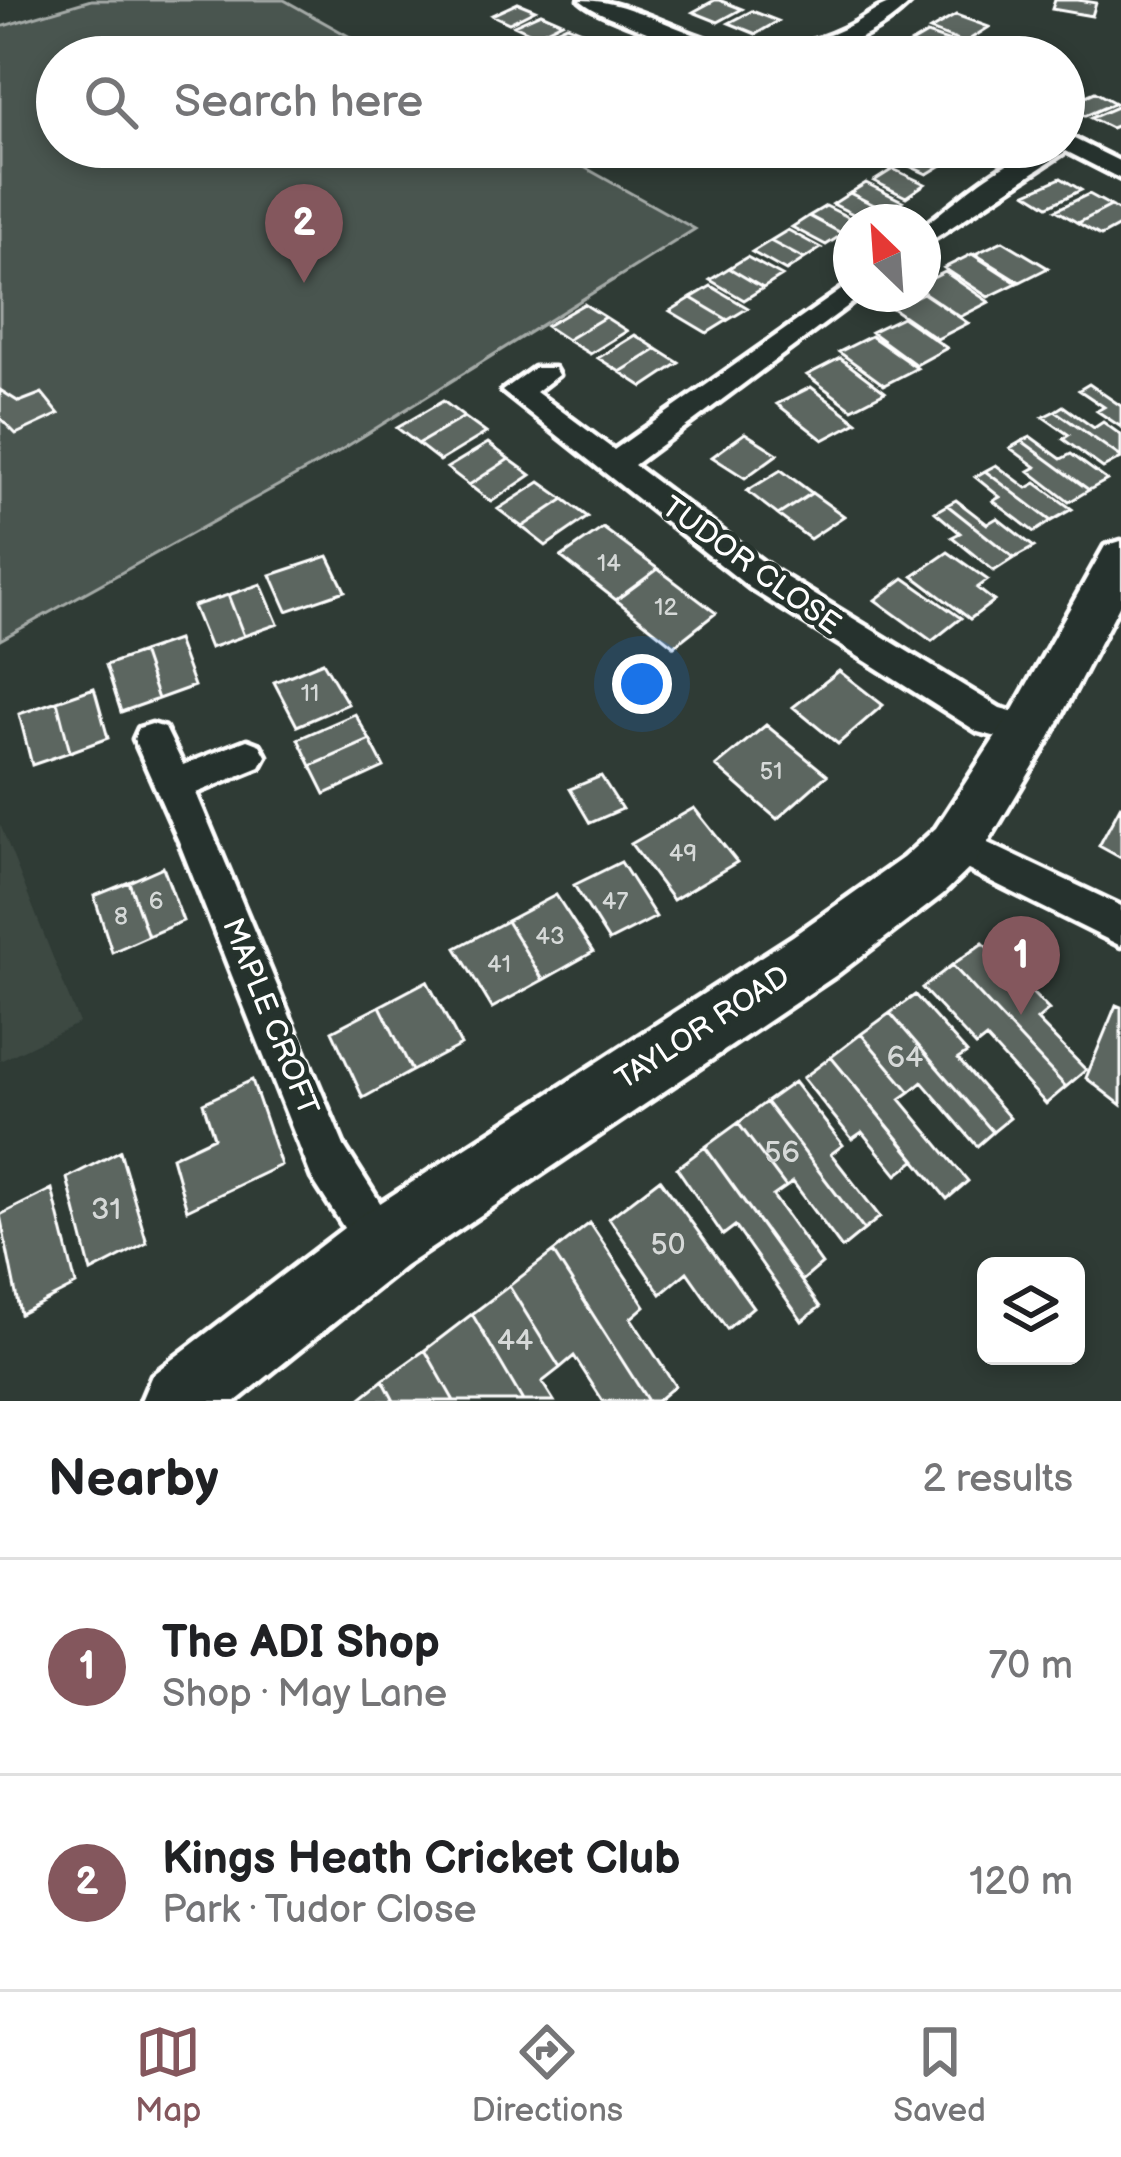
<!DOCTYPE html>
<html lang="en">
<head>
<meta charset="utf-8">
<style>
	:root { --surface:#fff; --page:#f2f2f2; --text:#202124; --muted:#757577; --line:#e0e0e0; --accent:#84575d }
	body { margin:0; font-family:"Balsamiq Sans",sans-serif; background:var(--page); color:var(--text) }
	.controls { position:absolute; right:36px; bottom:36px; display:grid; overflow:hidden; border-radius:18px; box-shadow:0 6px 18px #0003 }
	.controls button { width:108px; height:108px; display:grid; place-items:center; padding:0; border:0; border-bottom:3px solid var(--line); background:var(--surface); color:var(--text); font:60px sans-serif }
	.compass { position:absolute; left:833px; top:204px; width:108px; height:108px; border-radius:50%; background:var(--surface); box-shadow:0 6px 18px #0003; rotate:335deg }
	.you { position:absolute; left:642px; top:684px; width:42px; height:42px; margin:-30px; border:9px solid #fff; border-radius:50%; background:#1a73e8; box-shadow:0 0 0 18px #1a73e833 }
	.badge { display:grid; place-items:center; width:78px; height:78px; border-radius:50%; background:var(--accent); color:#fff; font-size:39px; font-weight:700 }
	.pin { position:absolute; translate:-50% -99px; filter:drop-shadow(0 3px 6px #0008) }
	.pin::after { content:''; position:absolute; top:63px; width:42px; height:36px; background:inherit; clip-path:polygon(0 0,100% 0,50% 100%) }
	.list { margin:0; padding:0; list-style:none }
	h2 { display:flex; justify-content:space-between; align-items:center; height:156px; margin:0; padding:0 48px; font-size:51px }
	h2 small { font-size:39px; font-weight:400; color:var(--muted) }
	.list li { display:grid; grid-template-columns:78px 1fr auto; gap:36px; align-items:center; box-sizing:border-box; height:216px; padding:0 48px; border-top:3px solid var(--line) }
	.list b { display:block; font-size:45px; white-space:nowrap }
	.list p { margin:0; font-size:39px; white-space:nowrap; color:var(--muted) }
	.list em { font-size:39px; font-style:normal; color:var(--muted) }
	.icon { flex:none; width:66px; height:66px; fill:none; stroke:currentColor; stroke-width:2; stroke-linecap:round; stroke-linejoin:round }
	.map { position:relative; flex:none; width:1121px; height:1401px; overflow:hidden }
	.search { position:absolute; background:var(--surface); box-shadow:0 6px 18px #0003; left:36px; right:36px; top:36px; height:132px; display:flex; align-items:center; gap:30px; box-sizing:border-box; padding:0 42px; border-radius:66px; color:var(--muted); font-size:45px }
	.sheet { height:588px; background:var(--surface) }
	nav { display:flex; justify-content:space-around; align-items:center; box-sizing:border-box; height:168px; border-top:3px solid var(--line); background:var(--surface); font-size:33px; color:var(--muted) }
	nav a { display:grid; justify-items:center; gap:6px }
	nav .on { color:var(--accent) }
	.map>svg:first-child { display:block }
	.built { fill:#3c4842 }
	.green { fill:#4a544f; stroke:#a4aaa7; stroke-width:3 }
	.building { fill:#5b6661; stroke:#fff; stroke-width:3 }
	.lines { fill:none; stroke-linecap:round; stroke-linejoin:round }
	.street-casing { stroke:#fff; stroke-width:9 }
	.secondary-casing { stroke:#fff; stroke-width:9 }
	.street { fill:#26332d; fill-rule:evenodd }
	.secondary { fill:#26332d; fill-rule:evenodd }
	.labels { text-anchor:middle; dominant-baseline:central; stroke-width:9; stroke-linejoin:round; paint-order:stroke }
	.number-label { font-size:24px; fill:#d6d9d8 }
	.street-label { font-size:30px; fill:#fff; stroke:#26332d }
	.near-number-label { font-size:30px; fill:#d6d9d8 }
</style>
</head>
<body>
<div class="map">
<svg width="1121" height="1401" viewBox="0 0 1121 1401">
	<rect width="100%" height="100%" fill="#2f3b35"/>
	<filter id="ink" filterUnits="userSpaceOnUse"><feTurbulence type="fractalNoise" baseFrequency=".00833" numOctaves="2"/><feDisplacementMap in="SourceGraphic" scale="24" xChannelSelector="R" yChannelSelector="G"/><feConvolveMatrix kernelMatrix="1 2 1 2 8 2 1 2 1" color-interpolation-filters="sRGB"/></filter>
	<g filter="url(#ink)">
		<!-- built -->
		<path class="built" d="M0 824 79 1023 0 1061Z"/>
		<!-- green -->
		<path class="green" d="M91 0H284L386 57H57V147H548L695 229 333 455 0 640V27Z"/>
		<!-- building -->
		<path class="building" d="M715 0H719L742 9 718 22 693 12Z
			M1055 0H1078L1096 3 1092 16 1052 9Z
			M518 3 535 10 509 23 492 15Z
			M752 11 778 21 756 34 729 23Z
			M541 13 562 22 536 35 514 25Z
			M956 15 989 27 964 43 930 30Z
			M567 25 589 34 563 47 541 37Z
			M927 34 959 45 942 57 910 44Z
			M596 38 617 47 597 57 570 51Z
			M1095 92 1115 103 1085 116 1065 105Z
			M1119 106 1121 124 1111 128 1091 118Z
			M940 147 957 155 942 165 908 149Z
			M908 149 942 165 927 174 892 158Z
			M893 169 925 184 906 197 874 181Z
			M1061 178 1081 190 1048 206 1027 193Z
			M866 183 902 201 886 211 850 193Z
			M850 193 886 211 869 222 833 204Z
			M1089 194 1111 206 1078 223 1056 210Z
			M826 206 858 222H851V229L843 234 809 216Z
			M1111 206 1121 212V225L1101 236 1078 223Z
			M809 216 843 234 826 245 792 227Z
			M788 230 821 248 804 259 770 241Z
			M770 241 804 259 786 271 752 252Z
			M1003 241 1048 268 1020 282 975 254Z
			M972 254 1017 283 988 297 944 268Z
			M747 257 782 276 763 288 729 268Z
			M729 268 763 288 744 300 710 280Z
			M945 272 989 302 960 317 923 292V283Z
			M711 286 748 308 728 320 691 298Z
			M923 293 968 323 937 339 892 308Z
			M691 298 728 320 707 333 670 311Z
			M584 304 605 317 567 340 546 326Z
			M605 317 627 331 590 354 567 340Z
			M902 317 947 348 916 365 871 332Z
			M635 335 657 349 620 372 598 358Z
			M871 336 917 368 884 385 839 352Z
			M657 349 679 363 643 387 620 372Z
			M840 358 885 392 852 409 807 375Z
			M1089 384 1121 406V427L1097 411 1104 407 1079 390Z
			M811 387 857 422 823 440 777 404Z
			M0 390 19 402 42 393 59 414 16 434 0 418Z
			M443 401 464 417 418 444 397 428Z
			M1063 406 1094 428 1103 422 1121 435V457L1055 411Z
			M1055 411 1121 457V458L1103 468 1063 439 1069 435 1043 417Z
			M464 417 486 433 440 461 418 444Z
			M745 433 778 454 745 478 712 457Z
			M1031 437 1061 459 1071 454 1107 480 1089 490 1022 441Z
			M1022 441 1089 490 1069 502 1029 471 1036 467 1010 448Z
			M488 443 509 459 469 485 447 468Z
			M509 459 531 475 491 502 469 485Z
			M996 465 1027 488 1036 483 1072 509 1051 521 985 471Z
			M781 470 812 493 778 515 747 491Z
			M985 471 1051 521 1034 532 993 501 1000 497 975 477Z
			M540 482 564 499 522 527 498 509Z
			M812 493 844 516 810 539 778 515Z
			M564 499 588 517 546 546 522 527Z
			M956 500 987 524 997 518 1034 547 1014 558 947 505Z
			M947 505 1014 558 994 571 952 537 960 533 935 512Z
			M603 528 658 569 616 600 561 557Z
			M948 552 988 580 977 588 994 601 970 619 913 576Z
			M328 556 345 591 287 611 271 575Z
			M658 569 716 613 674 646 616 600Z
			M904 578 961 618 932 641 875 600Z
			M261 584 278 624 244 636 228 595Z
			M228 595 244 636 210 648 193 606Z
			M177 640 194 686 158 699 142 652Z
			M142 652 158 699 121 712 106 665Z
			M323 662 348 704 297 726 274 682Z
			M839 671 883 705 838 744 793 707Z
			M94 688 108 738 70 752 57 701Z
			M57 701 70 752 32 765 19 714Z
			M355 714 370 740 311 766 298 739Z
			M766 725 827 775 777 819 716 766Z
			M370 740 384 767 325 794 311 766Z
			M601 776 622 809 590 823 570 789Z
			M1121 805V858L1099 846Z
			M694 808 737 862 673 900 631 844Z
			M621 862 656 917 609 941 574 885Z
			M163 867 183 921 148 936 129 882Z
			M129 882 148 936 112 952 94 896Z
			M556 895 593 952 543 980 507 921Z
			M507 921 543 980 492 1008 456 948Z
			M983 943 1049 1010 1037 1020 1086 1070 1066 1087 952 965Z
			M952 965 1066 1087 1046 1104 986 1038 976 1046 922 988Z
			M427 981 461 1045 412 1071 380 1006Z
			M915 995 967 1053 958 1059 1010 1118 993 1132 890 1013Z
			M1116 1005 1121 1007V1105L1086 1078Z
			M380 1006 412 1071 363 1098 332 1031Z
			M890 1013 993 1132 977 1146 922 1082 910 1092 861 1034Z
			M861 1034 910 1092 900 1099 968 1181 947 1199 831 1057Z
			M831 1057 916 1160 897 1175 862 1132 852 1139 803 1078Z
			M252 1080 281 1165 187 1210 172 1157 214 1137 203 1103Z
			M794 1082 843 1145 831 1154 880 1217 864 1230 766 1102Z
			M766 1102 864 1230 842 1248 793 1182 786 1187 738 1123Z
			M738 1123 786 1187 773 1196 822 1264 802 1281 705 1147Z
			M705 1147 820 1307 802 1321 735 1226 723 1235 677 1168Z
			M120 1151 147 1243 91 1272 67 1178Z
			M660 1179 753 1307 727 1329 687 1272 661 1294 609 1218Z
			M52 1189 76 1285 20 1314 0 1215Z
			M590 1223 645 1306 631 1318 675 1386 657 1401H648L553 1252Z
			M553 1252 648 1401H603L574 1356 560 1368 509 1286Z
			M509 1286 560 1368 542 1382 554 1401H523L472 1314Z
			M472 1314 523 1401H454L425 1350Z
			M425 1350 454 1401H394L383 1380Z
			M383 1380 394 1401H357Z"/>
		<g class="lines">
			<defs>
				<path id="street" d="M580 0C638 0 689 43 748 48 785 51 822 41 855 23 877 10 887 0 913 0 839 77 727 65 637 28 619 20 595 13 580 0Z
					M1064 134 1121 162V179L1066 151 923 246V226C965 196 1011 147 1064 147Z
					M851 283V294L860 297 634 465 774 570 1000 708 1041 719 1046 730 1041 741 1028 745 978 732 750 588 502 391 534 368H554L558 375 536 392 614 450Z
					M152 724 165 728 183 765 247 740 260 745 266 756 260 767 196 793 344 1146 405 1242 398 1259 381 1266 364 1259 312 1178 179 841 134 739 139 728Z
					M956 828 1121 906V946L942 857 936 845 942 833Z"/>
				<path id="secondary" d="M1121 541V602L1046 745 976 862 943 894 835 976 405 1266 236 1401H141L152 1375 357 1218 793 936 903 858 936 828 1010 715 1105 546Z"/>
			</defs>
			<!-- street casing -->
			<use href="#street" class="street-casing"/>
			<!-- secondary casing -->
			<use href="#secondary" class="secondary-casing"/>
			<!-- street -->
			<use href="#street" class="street"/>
			<!-- secondary -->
			<use href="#secondary" class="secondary"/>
		</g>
	</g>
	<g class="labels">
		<!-- number labels -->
		<g class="number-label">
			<text x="609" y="563">14</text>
			<text x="666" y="607">12</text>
			<text x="310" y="693">11</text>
			<text x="771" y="771">51</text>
			<text x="683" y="853">49</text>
			<text x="156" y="901">6</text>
			<text x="615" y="901">47</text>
			<text x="121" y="916">8</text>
			<text x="550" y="936">43</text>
			<text x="499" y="964">41</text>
		</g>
		<!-- street labels -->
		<g class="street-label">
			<text transform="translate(751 566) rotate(36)">TUDOR CLOSE</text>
			<text transform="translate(270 1017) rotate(68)">MAPLE CROFT</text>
			<text transform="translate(703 1028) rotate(-33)">TAYLOR ROAD</text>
		</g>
		<!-- near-number labels -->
		<g class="near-number-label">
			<text x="905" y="1058">64</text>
			<text x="782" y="1153">56</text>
			<text x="106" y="1210">31</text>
			<text x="668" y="1245">50</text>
			<text x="515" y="1341">44</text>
		</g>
	</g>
</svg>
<div class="controls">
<button><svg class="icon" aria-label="layers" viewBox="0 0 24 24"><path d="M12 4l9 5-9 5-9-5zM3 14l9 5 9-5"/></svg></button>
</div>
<svg class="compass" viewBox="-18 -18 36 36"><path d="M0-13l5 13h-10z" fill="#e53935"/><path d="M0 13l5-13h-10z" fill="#757577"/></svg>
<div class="you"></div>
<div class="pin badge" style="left:1021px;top:1015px">1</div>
<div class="pin badge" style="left:304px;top:283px">2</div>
<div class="search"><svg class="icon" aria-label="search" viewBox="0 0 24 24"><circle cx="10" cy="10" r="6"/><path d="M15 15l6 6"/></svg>Search here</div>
</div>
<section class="sheet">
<h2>Nearby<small>2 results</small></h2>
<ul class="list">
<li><span class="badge">1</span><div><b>The ADI Shop</b><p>Shop · May Lane</p></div><em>70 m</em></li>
<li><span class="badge">2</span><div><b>Kings Heath Cricket Club</b><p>Park · Tudor Close</p></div><em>120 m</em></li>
</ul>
</section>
<nav>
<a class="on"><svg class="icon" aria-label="map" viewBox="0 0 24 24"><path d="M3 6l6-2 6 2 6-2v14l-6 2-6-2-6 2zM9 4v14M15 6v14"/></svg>Map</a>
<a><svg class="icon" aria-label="directions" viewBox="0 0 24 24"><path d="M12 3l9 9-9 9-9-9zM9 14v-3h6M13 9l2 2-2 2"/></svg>Directions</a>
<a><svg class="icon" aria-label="saved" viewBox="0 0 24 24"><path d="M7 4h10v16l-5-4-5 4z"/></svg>Saved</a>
</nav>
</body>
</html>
